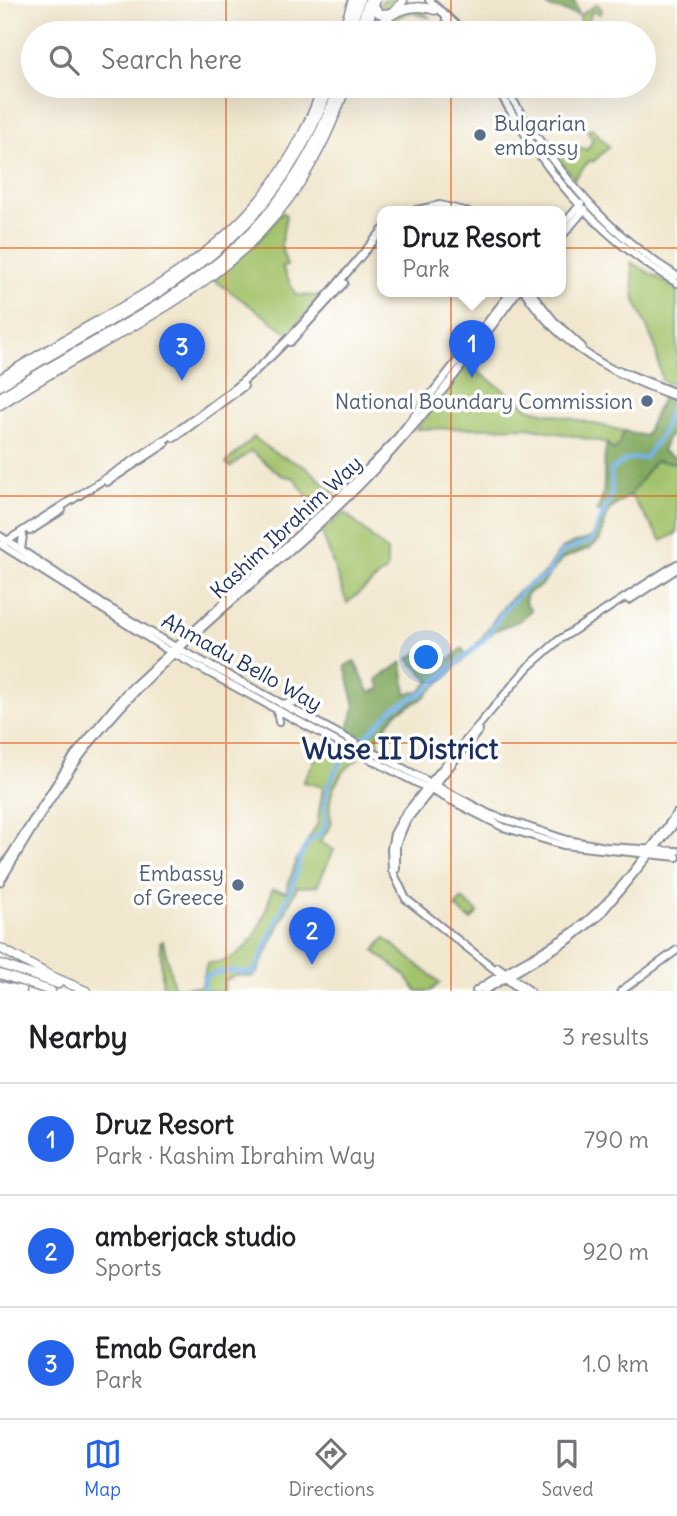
<!DOCTYPE html>
<html lang="en">
<head>
<meta charset="utf-8">
<style>
	:root { --surface:#fff; --page:#f6f6f6; --text:#202124; --muted:#757577; --line:#e0e0e0; --accent:#2563eb }
	body { margin:0; font-family:Delius,sans-serif; background:var(--page); color:var(--text) }
	.you { position:absolute; left:427px; top:658px; width:24px; height:24px; margin:-18px; border:5px solid #fff; border-radius:50%; background:#1a73e8; box-shadow:0 0 0 10px #1a73e833 }
	.badge { display:grid; place-items:center; width:46px; height:46px; border-radius:50%; background:var(--accent); color:#fff; font-size:23px; font-weight:700 }
	.pin { position:absolute; translate:-50% -58px; filter:drop-shadow(0 2px 4px #0008) }
	.pin::after { content:''; position:absolute; top:37px; width:24px; height:21px; background:inherit; clip-path:polygon(0 0,100% 0,50% 100%) }
	.popup { position:absolute; left:377px; top:206px; width:189px; height:91px; box-sizing:border-box; display:grid; place-content:center; border-radius:14px; background:var(--surface); filter:drop-shadow(0 2px 5px #0005); font-size:23px; white-space:nowrap; color:var(--muted) }
	.popup b { font-size:26px; color:var(--text) }
	.popup::after { content:''; position:absolute; left:50%; top:100%; margin-left:-14px; border:14px solid transparent; border-top-color:var(--surface) }
	.list { margin:0; padding:0; list-style:none }
	h2 { display:flex; justify-content:space-between; align-items:center; height:91px; margin:0; padding:0 28px; font-size:30px }
	h2 small { font-size:23px; font-weight:400; color:var(--muted) }
	.list li { display:grid; grid-template-columns:46px 1fr auto; gap:21px; align-items:center; box-sizing:border-box; height:112px; padding:0 28px; border-top:2px solid var(--line) }
	.list b { display:block; font-size:26px; white-space:nowrap }
	.list p { margin:0; font-size:23px; white-space:nowrap; color:var(--muted) }
	.list em { font-size:23px; font-style:normal; color:var(--muted) }
	.icon { flex:none; width:38px; height:38px; fill:none; stroke:currentColor; stroke-width:2; stroke-linecap:round; stroke-linejoin:round }
	.map { position:relative; flex:none; width:677px; height:991px; overflow:hidden }
	.search { position:absolute; background:var(--surface); box-shadow:0 7px 28px #0002; left:21px; right:21px; top:21px; height:77px; display:flex; align-items:center; gap:18px; box-sizing:border-box; padding:0 24px; border-radius:38px; color:var(--muted); font-size:26px }
	.sheet { height:427px; background:var(--surface) }
	nav { display:flex; justify-content:space-around; align-items:center; box-sizing:border-box; height:98px; border-top:2px solid var(--line); background:var(--surface); font-size:19px; color:var(--muted) }
	nav a { display:grid; justify-items:center; gap:4px }
	nav .on { color:var(--accent) }
	.map>svg:first-child { display:block }
	.green { fill:#a3c36b; stroke:#5f7964; stroke-width:2 }
	.forest { fill:#82a95f; stroke:#4e6c5e; stroke-width:2 }
	.lines { fill:none; stroke-linecap:round; stroke-linejoin:round }
	.river { stroke:#76b2e8; stroke-width:4.5 }
	.major-casing { stroke:#868b96; stroke-width:10 }
	.highway-casing { stroke:#868b96; stroke-width:11 }
	.major { stroke:#fff; stroke-width:6 }
	.highway { stroke:#fff; stroke-width:8 }
	.grid { fill:none; stroke:#de5710; stroke-width:2; stroke-opacity:0.55 }
	.service-dot { fill:#5c6f8a; stroke:#fff; stroke-width:2.5 }
	.labels { text-anchor:middle; dominant-baseline:central; stroke-width:7; stroke-linejoin:round; paint-order:stroke }
	.service-label { font-size:21px; fill:#4e5e75; stroke:#fff; text-anchor:end }
	.street-label { font-size:21px; fill:#1b2f5e; stroke:#fff }
	.district-label { font-size:28px; font-weight:bold; fill:#1b2f5e; stroke:#fff }
</style>
</head>
<body>
<div class="map">
<svg width="677" height="991" viewBox="0 0 677 991">
	<rect width="100%" height="100%" fill="#fff"/>
	<filter id="ink" filterUnits="userSpaceOnUse"><feTurbulence type="fractalNoise" baseFrequency=".0143" numOctaves="2"/><feDisplacementMap in="SourceGraphic" scale="14" xChannelSelector="R" yChannelSelector="G"/><feConvolveMatrix kernelMatrix="1 2 1 2 8 2 1 2 1" color-interpolation-filters="sRGB"/></filter>
	<filter id="wash" filterUnits="userSpaceOnUse"><feTurbulence type="fractalNoise" baseFrequency=".00686" numOctaves="4" result="noise"/><feDisplacementMap in="SourceGraphic" scale="28" xChannelSelector="R" yChannelSelector="G"/><feGaussianBlur stdDeviation="1.57" result="paint"/><feColorMatrix in="noise" values="0 0 0 0 0 0 0 0 0 0 0 0 0 0 0 0 0 1.4 0 .05"/><feComposite in="paint" operator="in"/></filter>
	<g filter="url(#wash)">
		<rect width="100%" height="100%" fill="#f1e7ce"/>
		<!-- green -->
		<path class="green" d="M382 0H405L431 18 409 12 398 18 385 33H371Z
			M597 4 602 10 600 14 592 11 586 28 581 25 580 15Z
			M592 128 609 147 593 162 590 160 574 179 552 150 563 143 560 147 573 159 579 154V147L587 150 593 140 587 131Z
			M282 212 286 215 281 245 287 266 282 267 296 295 323 296 288 333 213 279 255 245Z
			M631 262 677 289V387L662 381 655 346 635 300Z
			M471 356 475 358 477 371 531 409 624 431 619 445 613 451 607 443 528 427 416 429Z
			M254 437 273 452 306 467 336 494 308 521 301 511 311 502 294 478 281 475 251 451 230 467 226 463Z
			M655 461 677 463V533L662 541 630 495Z
			M345 513 387 551V570L347 603 321 530Z
			M325 741 358 759C337 774 324 797 332 823L320 842 334 850 317 886 297 887 257 973 251 977 238 975 225 980 224 991H163L160 943 163 941 174 987H201L207 963C249 963 264 923 272 889L286 892 296 861 317 825 323 787 303 782Z
			M462 899 478 912 471 920 455 907Z
			M385 938 440 983 430 991H417L405 975 374 951Z"/>
		<!-- forest -->
		<path class="forest" d="M549 0H574L579 15 548 7Z
			M663 396 677 403 671 437H668L662 451 677 459V463L655 461 630 495 608 511 600 540 590 548 562 559 541 586 527 593 525 603 531 610 519 621 494 631 422 699 397 712 378 737 379 750 347 732 355 706 345 666 354 661 370 693 381 688 377 680 402 662 406 693 420 692 430 681 408 659 426 648 429 655 451 659 462 648 466 654C486 638 490 622 506 604 515 593 530 582 542 575 550 570 554 555 562 549 579 534 595 551 603 513L596 511C610 491 600 468 607 443L613 451 619 445 624 431 645 436Z"/>
		<g class="lines">
			<!-- river -->
			<path class="river" d="M203 991 205 977C221 969 237 971 254 973L293 884 301 855 308 843 321 833 326 823 324 807 328 786 340 762 394 708 424 692 484 640 503 612 528 585 546 576 562 552 591 541 612 495 611 470 628 459 645 458 663 432 677 389"/>
		</g>
	</g>
	<g filter="url(#ink)">
		<g class="lines">
			<defs>
				<path id="major" d="M429 0 465 33
					M446 19 458 33
					M496 86C543 169 593 234 677 283
					M504 86C550 161 599 229 677 276
					M408 212 440 205 468 212
					M561 227 581 204
					M561 237 585 209
					M525 292C562 349 616 375 677 397
					M531 292 554 321 582 347
					M290 342 344 283
					M618 370 676 393
					M174 438 244 386
					M107 482 165 444
					M30 531 62 510
					M0 536 101 603 179 649 489 814 567 840 606 847 677 851
					M4 543C84 491 168 443 242 382 296 338 338 282 383 230
					M0 544 169 651 335 741 503 827 563 845 677 857
					M21 550 23 535
					M629 600 677 569
					M281 704 297 702
					M277 710 279 722
					M396 869V845L406 821 479 730
					M0 872 74 756 126 693 346 491 393 443 511 292
					M0 882C33 828 64 772 106 724 173 646 255 584 330 514 401 449 460 370 517 292
					M498 967 530 991
					M476 991C508 967 546 953 578 928 618 897 647 853 677 813
					M484 991 569 940 599 916 677 821
					M522 991 406 899 392 870 391 849 394 834 404 816 430 783 528 667 559 640 677 564
					M621 991 677 950"/>
				<path id="highway" d="M374 6 379 13C389 16 399 10 403 0
					M342 33 353 0
					M349 33 360 0
					M358 33 369 0
					M364 33 376 0
					M370 33C388 14 409 1 435 10
					M0 379C139 289 262 258 323 86
					M0 386C147 292 262 265 330 86
					M0 397C152 301 272 272 339 86
					M0 405C153 304 280 279 346 86
					M0 948 51 976 86 991
					M0 964 58 984
					M0 974 51 991
					M0 986 22 991"/>
			</defs>
			<!-- major casing -->
			<use href="#major" class="major-casing"/>
			<!-- highway casing -->
			<use href="#highway" class="highway-casing"/>
			<!-- major -->
			<use href="#major" class="major"/>
			<!-- highway -->
			<use href="#highway" class="highway"/>
		</g>
	</g>
	<!-- grid -->
	<path class="grid" d="M226 0V33M451 0V33M226 86V991M451 86V991M0 248H677M0 496H677M0 743H677"/>
	<!-- markers -->
	<g class="service-dot">
		<circle cx="480" cy="135" r="7"/>
		<circle cx="647" cy="401" r="7"/>
		<circle cx="238" cy="885" r="7"/>
	</g>
	<g class="labels">
		<!-- service labels -->
		<g class="service-label">
			<text x="494" y="123" text-anchor="start">Bulgarian<tspan x="494" dy="24">embassy</tspan></text>
			<text x="633" y="401">National Boundary Commission</text>
			<text x="224" y="873">Embassy<tspan x="224" dy="24">of Greece</tspan></text>
		</g>
		<!-- street labels -->
		<g class="street-label">
			<text transform="translate(286 527) rotate(-43)">Kashim Ibrahim Way</text>
			<text transform="translate(242 662) rotate(29)">Ahmadu Bello Way</text>
		</g>
		<!-- district labels -->
		<g class="district-label">
			<text x="400" y="749">Wuse II District</text>
		</g>
	</g>
</svg>
<div class="you"></div>
<div class="pin badge" style="left:472px;top:378px">1</div>
<div class="popup"><b>Druz Resort</b>Park</div>
<div class="pin badge" style="left:312px;top:965px">2</div>
<div class="pin badge" style="left:182px;top:381px">3</div>
<div class="search"><svg class="icon" aria-label="search" viewBox="0 0 24 24"><circle cx="10" cy="10" r="6"/><path d="M15 15l6 6"/></svg>Search here</div>
</div>
<section class="sheet">
<h2>Nearby<small>3 results</small></h2>
<ul class="list">
<li><span class="badge">1</span><div><b>Druz Resort</b><p>Park · Kashim Ibrahim Way</p></div><em>790 m</em></li>
<li><span class="badge">2</span><div><b>amberjack studio</b><p>Sports</p></div><em>920 m</em></li>
<li><span class="badge">3</span><div><b>Emab Garden</b><p>Park</p></div><em>1.0 km</em></li>
</ul>
</section>
<nav>
<a class="on"><svg class="icon" aria-label="map" viewBox="0 0 24 24"><path d="M3 6l6-2 6 2 6-2v14l-6 2-6-2-6 2zM9 4v14M15 6v14"/></svg>Map</a>
<a><svg class="icon" aria-label="directions" viewBox="0 0 24 24"><path d="M12 3l9 9-9 9-9-9zM9 14v-3h6M13 9l2 2-2 2"/></svg>Directions</a>
<a><svg class="icon" aria-label="saved" viewBox="0 0 24 24"><path d="M7 4h10v16l-5-4-5 4z"/></svg>Saved</a>
</nav>
</body>
</html>
